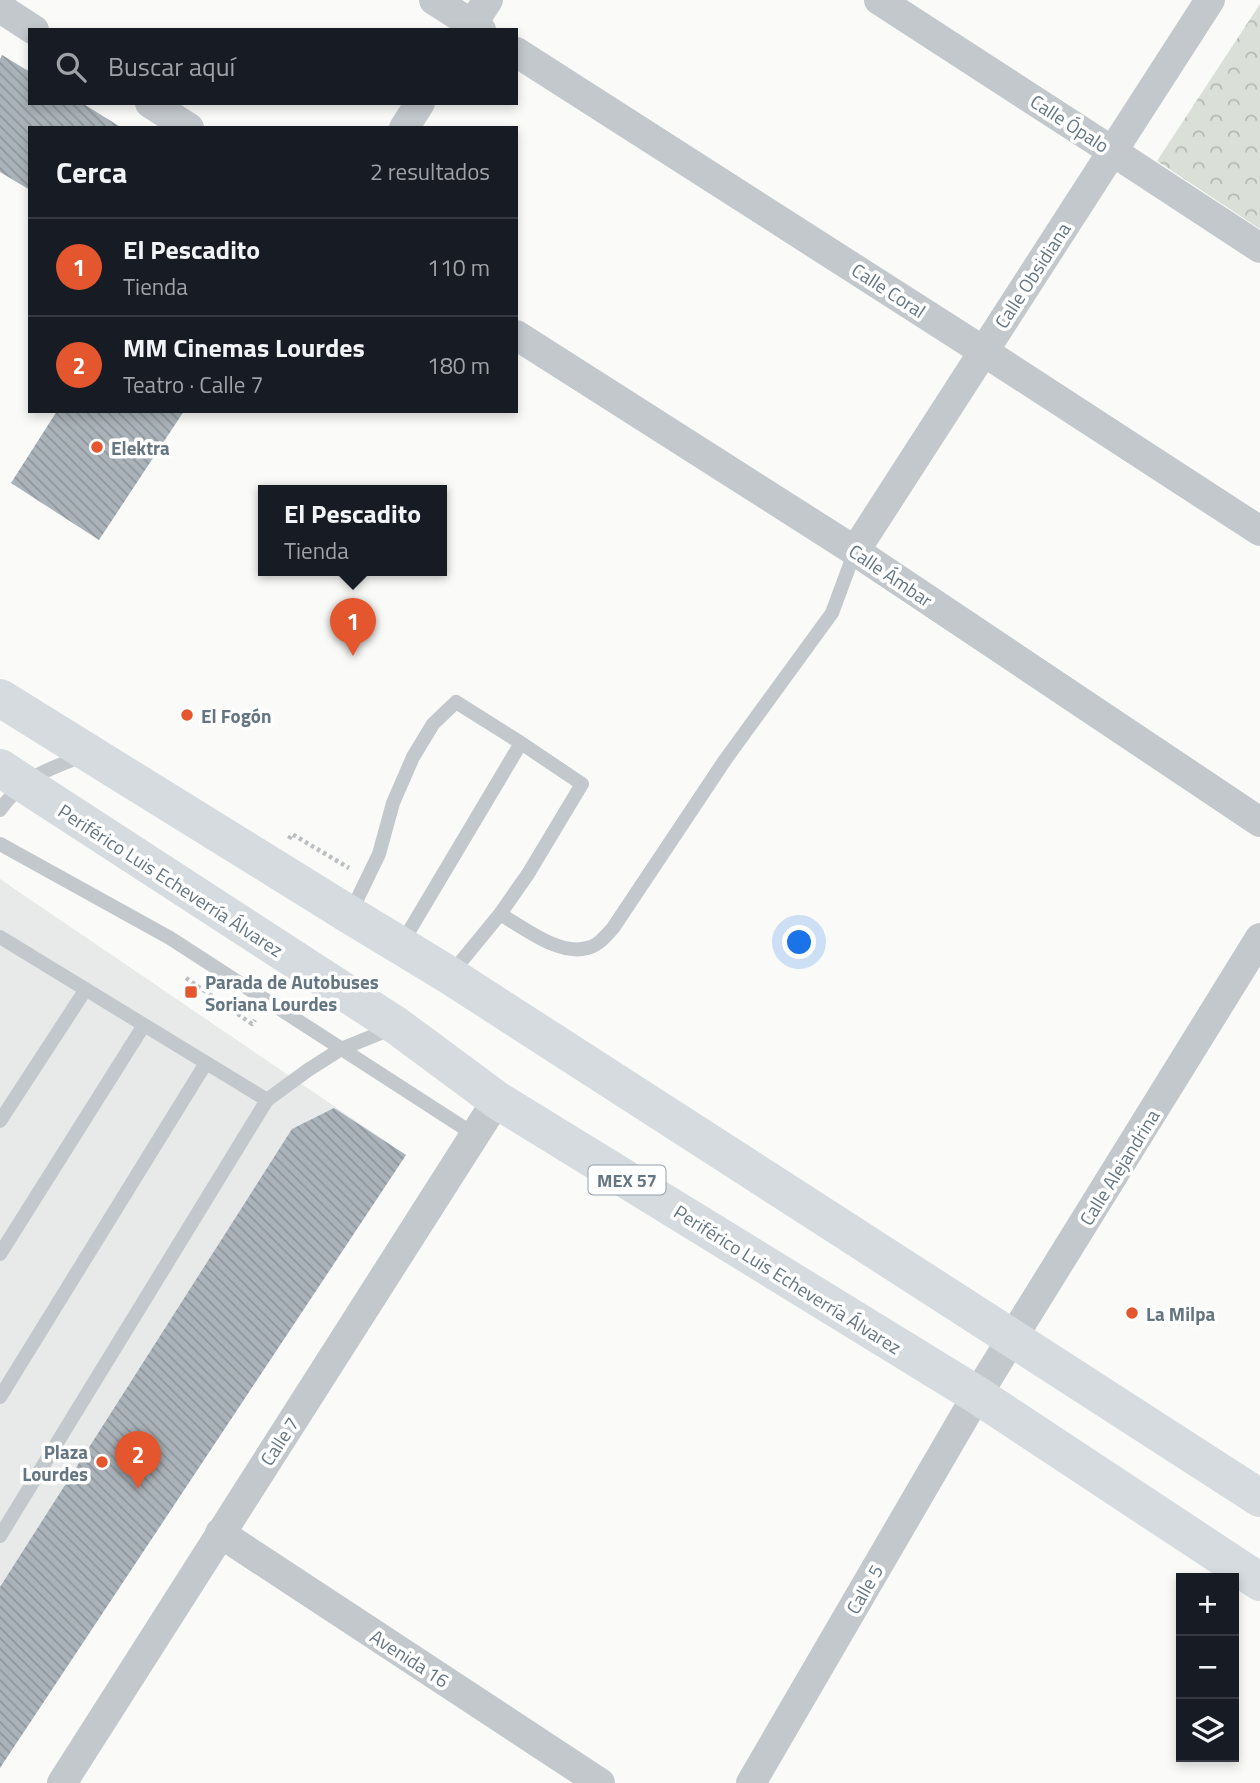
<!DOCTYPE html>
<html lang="es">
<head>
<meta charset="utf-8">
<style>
	:root { --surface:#171b24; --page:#20242c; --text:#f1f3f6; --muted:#9ea1a6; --line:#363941; --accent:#e4572e }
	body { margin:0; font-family:"Titillium Web",sans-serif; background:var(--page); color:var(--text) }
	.controls { position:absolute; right:21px; bottom:21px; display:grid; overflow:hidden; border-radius:0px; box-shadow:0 4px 10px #0003 }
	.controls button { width:63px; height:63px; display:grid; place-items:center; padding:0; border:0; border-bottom:2px solid var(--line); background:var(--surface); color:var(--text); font:35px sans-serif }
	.you { position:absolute; left:800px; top:943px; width:24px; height:24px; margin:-18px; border:5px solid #fff; border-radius:50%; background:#1a73e8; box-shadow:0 0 0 10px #1a73e833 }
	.badge { display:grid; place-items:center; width:46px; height:46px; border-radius:50%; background:var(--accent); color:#fff; font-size:23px; font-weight:700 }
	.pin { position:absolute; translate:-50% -58px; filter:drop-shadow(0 2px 4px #0008) }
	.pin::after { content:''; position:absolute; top:37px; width:24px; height:21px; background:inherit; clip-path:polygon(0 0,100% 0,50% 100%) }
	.popup { position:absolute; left:258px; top:485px; width:189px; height:91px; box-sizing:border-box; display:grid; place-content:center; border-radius:0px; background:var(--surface); filter:drop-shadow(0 2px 5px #0005); font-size:23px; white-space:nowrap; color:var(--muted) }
	.popup b { font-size:26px; color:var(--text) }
	.popup::after { content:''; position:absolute; left:50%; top:100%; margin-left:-14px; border:14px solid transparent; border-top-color:var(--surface) }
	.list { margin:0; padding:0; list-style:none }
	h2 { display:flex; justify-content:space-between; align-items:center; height:91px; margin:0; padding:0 28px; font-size:30px }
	h2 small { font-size:23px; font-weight:400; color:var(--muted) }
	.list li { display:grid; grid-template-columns:46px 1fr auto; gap:21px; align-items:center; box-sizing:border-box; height:98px; padding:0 28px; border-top:2px solid var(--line) }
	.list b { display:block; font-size:26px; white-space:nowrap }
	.list p { margin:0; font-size:23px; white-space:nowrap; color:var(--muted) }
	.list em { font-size:23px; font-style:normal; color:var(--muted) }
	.icon { flex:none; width:38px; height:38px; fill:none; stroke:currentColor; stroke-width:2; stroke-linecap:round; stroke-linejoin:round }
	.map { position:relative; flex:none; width:1260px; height:1783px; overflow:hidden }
	.search { position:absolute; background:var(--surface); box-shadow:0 4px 10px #0003; left:28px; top:28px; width:490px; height:77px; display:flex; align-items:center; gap:18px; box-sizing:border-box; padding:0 24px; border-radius:0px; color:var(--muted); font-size:26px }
	.panel { position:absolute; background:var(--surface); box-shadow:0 4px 10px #0003; left:28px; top:126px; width:490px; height:287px; border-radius:0px }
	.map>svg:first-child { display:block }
	.built { fill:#e8e9e9 }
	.park { fill:url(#park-crowns) }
	.building { fill:url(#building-back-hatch) }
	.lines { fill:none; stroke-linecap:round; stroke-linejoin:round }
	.path { stroke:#bbbfc2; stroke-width:4.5; stroke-dasharray:3.5 3.5; stroke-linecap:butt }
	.service { stroke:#c3c8cc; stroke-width:14 }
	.minor { stroke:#c3c8cc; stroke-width:30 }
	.primary { stroke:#d6dbdf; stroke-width:38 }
	.poi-dot { fill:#e4572e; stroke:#fff; stroke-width:2.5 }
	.labels { text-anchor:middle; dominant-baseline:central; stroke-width:7; stroke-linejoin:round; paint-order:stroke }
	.shield { fill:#fff; stroke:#939fa8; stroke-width:2 }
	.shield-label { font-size:18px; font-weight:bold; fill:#657683 }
	.street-label { font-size:19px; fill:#657683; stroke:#fff }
	.poi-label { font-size:19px; font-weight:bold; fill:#657683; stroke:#fff; text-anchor:start }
</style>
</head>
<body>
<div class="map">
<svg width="1260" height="1783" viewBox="0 0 1260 1783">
	<defs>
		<pattern id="park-crowns" width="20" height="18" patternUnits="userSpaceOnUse" patternTransform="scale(1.75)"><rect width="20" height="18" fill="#dadfd7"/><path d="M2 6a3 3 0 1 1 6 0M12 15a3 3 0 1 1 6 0" fill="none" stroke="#b4b9b4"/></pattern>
		<pattern id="building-back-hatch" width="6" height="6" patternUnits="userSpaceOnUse" patternTransform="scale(1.75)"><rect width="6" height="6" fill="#aab3b9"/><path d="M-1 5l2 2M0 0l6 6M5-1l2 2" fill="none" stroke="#8e969c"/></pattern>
	</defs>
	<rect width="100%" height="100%" fill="#fafaf8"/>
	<!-- built -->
	<path class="built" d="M0 879 406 1155 0 1768Z"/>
	<!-- park -->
	<path class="park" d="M1260 4V229L1157 161Z"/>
	<!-- building -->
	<path class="building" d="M2 55 30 72V103H82L122 128H30V190L0 172V59Z
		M57 411H184L99 540 11 483Z
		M334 1108 406 1155 0 1768V1587L292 1129Z"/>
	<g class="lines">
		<!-- path -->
		<path class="path" d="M289 839 292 834 349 868
			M186 978 252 1024 255 1020"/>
		<!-- service -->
		<path class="service" d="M0 810C25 775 47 770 85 755
			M0 844 170 938 475 1135
			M350 914 379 854 393 803 413 757 433 724 456 702 521 743 582 784 528 874 500 914 450 975
			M500 914C524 928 559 956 587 948 598 946 606 936 613 928L725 760 832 613 855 551
			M0 937 267 1100 0 1536
			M402 943 521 743
			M267 1100 308 1070 341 1049 393 1028
			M0 1121 86 989
			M0 1254 144 1025
			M0 1397 206 1063"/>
		<!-- minor -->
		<path class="minor" d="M434 0 481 30
			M879 0 1112 151 1260 248
			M0 8 34 30
			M468 30 488 0
			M516 52 983 351 1260 531
			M150 103 189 128
			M404 128 420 103
			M516 335 855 551 1260 822
			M855 551 1210 0
			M220 1533 600 1783
			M62 1783 497 1100
			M751 1783 977 1395 1260 938"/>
		<!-- primary -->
		<path class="primary" d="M0 698 350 915 449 975 1260 1498
			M0 768 397 1026 497 1100 977 1395 1260 1582"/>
	</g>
	<!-- markers -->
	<g class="poi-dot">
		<circle cx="97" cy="447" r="7"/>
		<circle cx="187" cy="715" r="7"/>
		<rect x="184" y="985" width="14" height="14" rx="3.5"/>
		<circle cx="1132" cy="1313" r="7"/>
		<circle cx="102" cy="1462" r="7"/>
	</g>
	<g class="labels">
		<!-- shield labels -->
		<rect class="shield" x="588.5" y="1165.5" width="77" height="29" rx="5"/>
		<g class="shield-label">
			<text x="627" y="1180">MEX 57</text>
		</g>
		<!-- street labels -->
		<g class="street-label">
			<text transform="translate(1070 123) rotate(33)">Calle Ópalo</text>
			<text transform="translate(1032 275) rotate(-57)">Calle Obsidiana</text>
			<text transform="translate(889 290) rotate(33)">Calle Coral</text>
			<text transform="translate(891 575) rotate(34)">Calle Ámbar</text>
			<text transform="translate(171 880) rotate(33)">Periférico Luis Echeverría Álvarez</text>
			<text transform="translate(1119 1167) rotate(-58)">Calle Alejandrina</text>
			<text transform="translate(788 1279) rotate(32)">Periférico Luis Echeverría Álvarez</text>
			<text transform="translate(279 1441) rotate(-57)">Calle 7</text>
			<text transform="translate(864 1589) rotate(-60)">Calle 5</text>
			<text transform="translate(410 1658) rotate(33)">Avenida 16</text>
		</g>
		<!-- poi labels -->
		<g class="poi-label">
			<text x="111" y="447">Elektra</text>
			<text x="201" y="715">El Fogón</text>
			<text x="205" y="981">Parada de Autobuses<tspan x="205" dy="22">Soriana Lourdes</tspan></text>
			<text x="1146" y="1313">La Milpa</text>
			<text x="88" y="1451" text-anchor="end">Plaza<tspan x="88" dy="22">Lourdes</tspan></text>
		</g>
	</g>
</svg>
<div class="controls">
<button>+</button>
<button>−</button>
<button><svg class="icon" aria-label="layers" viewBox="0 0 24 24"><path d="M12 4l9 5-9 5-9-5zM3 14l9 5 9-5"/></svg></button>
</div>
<div class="you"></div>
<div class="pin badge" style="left:353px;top:656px">1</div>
<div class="popup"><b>El Pescadito</b>Tienda</div>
<div class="pin badge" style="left:138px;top:1489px">2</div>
<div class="search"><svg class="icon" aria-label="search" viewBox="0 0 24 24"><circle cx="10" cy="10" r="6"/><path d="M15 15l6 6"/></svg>Buscar aquí</div>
<section class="panel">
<h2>Cerca<small>2 resultados</small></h2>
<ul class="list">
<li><span class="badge">1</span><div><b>El Pescadito</b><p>Tienda</p></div><em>110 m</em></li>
<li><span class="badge">2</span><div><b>MM Cinemas Lourdes</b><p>Teatro · Calle 7</p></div><em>180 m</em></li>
</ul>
</section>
</div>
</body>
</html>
